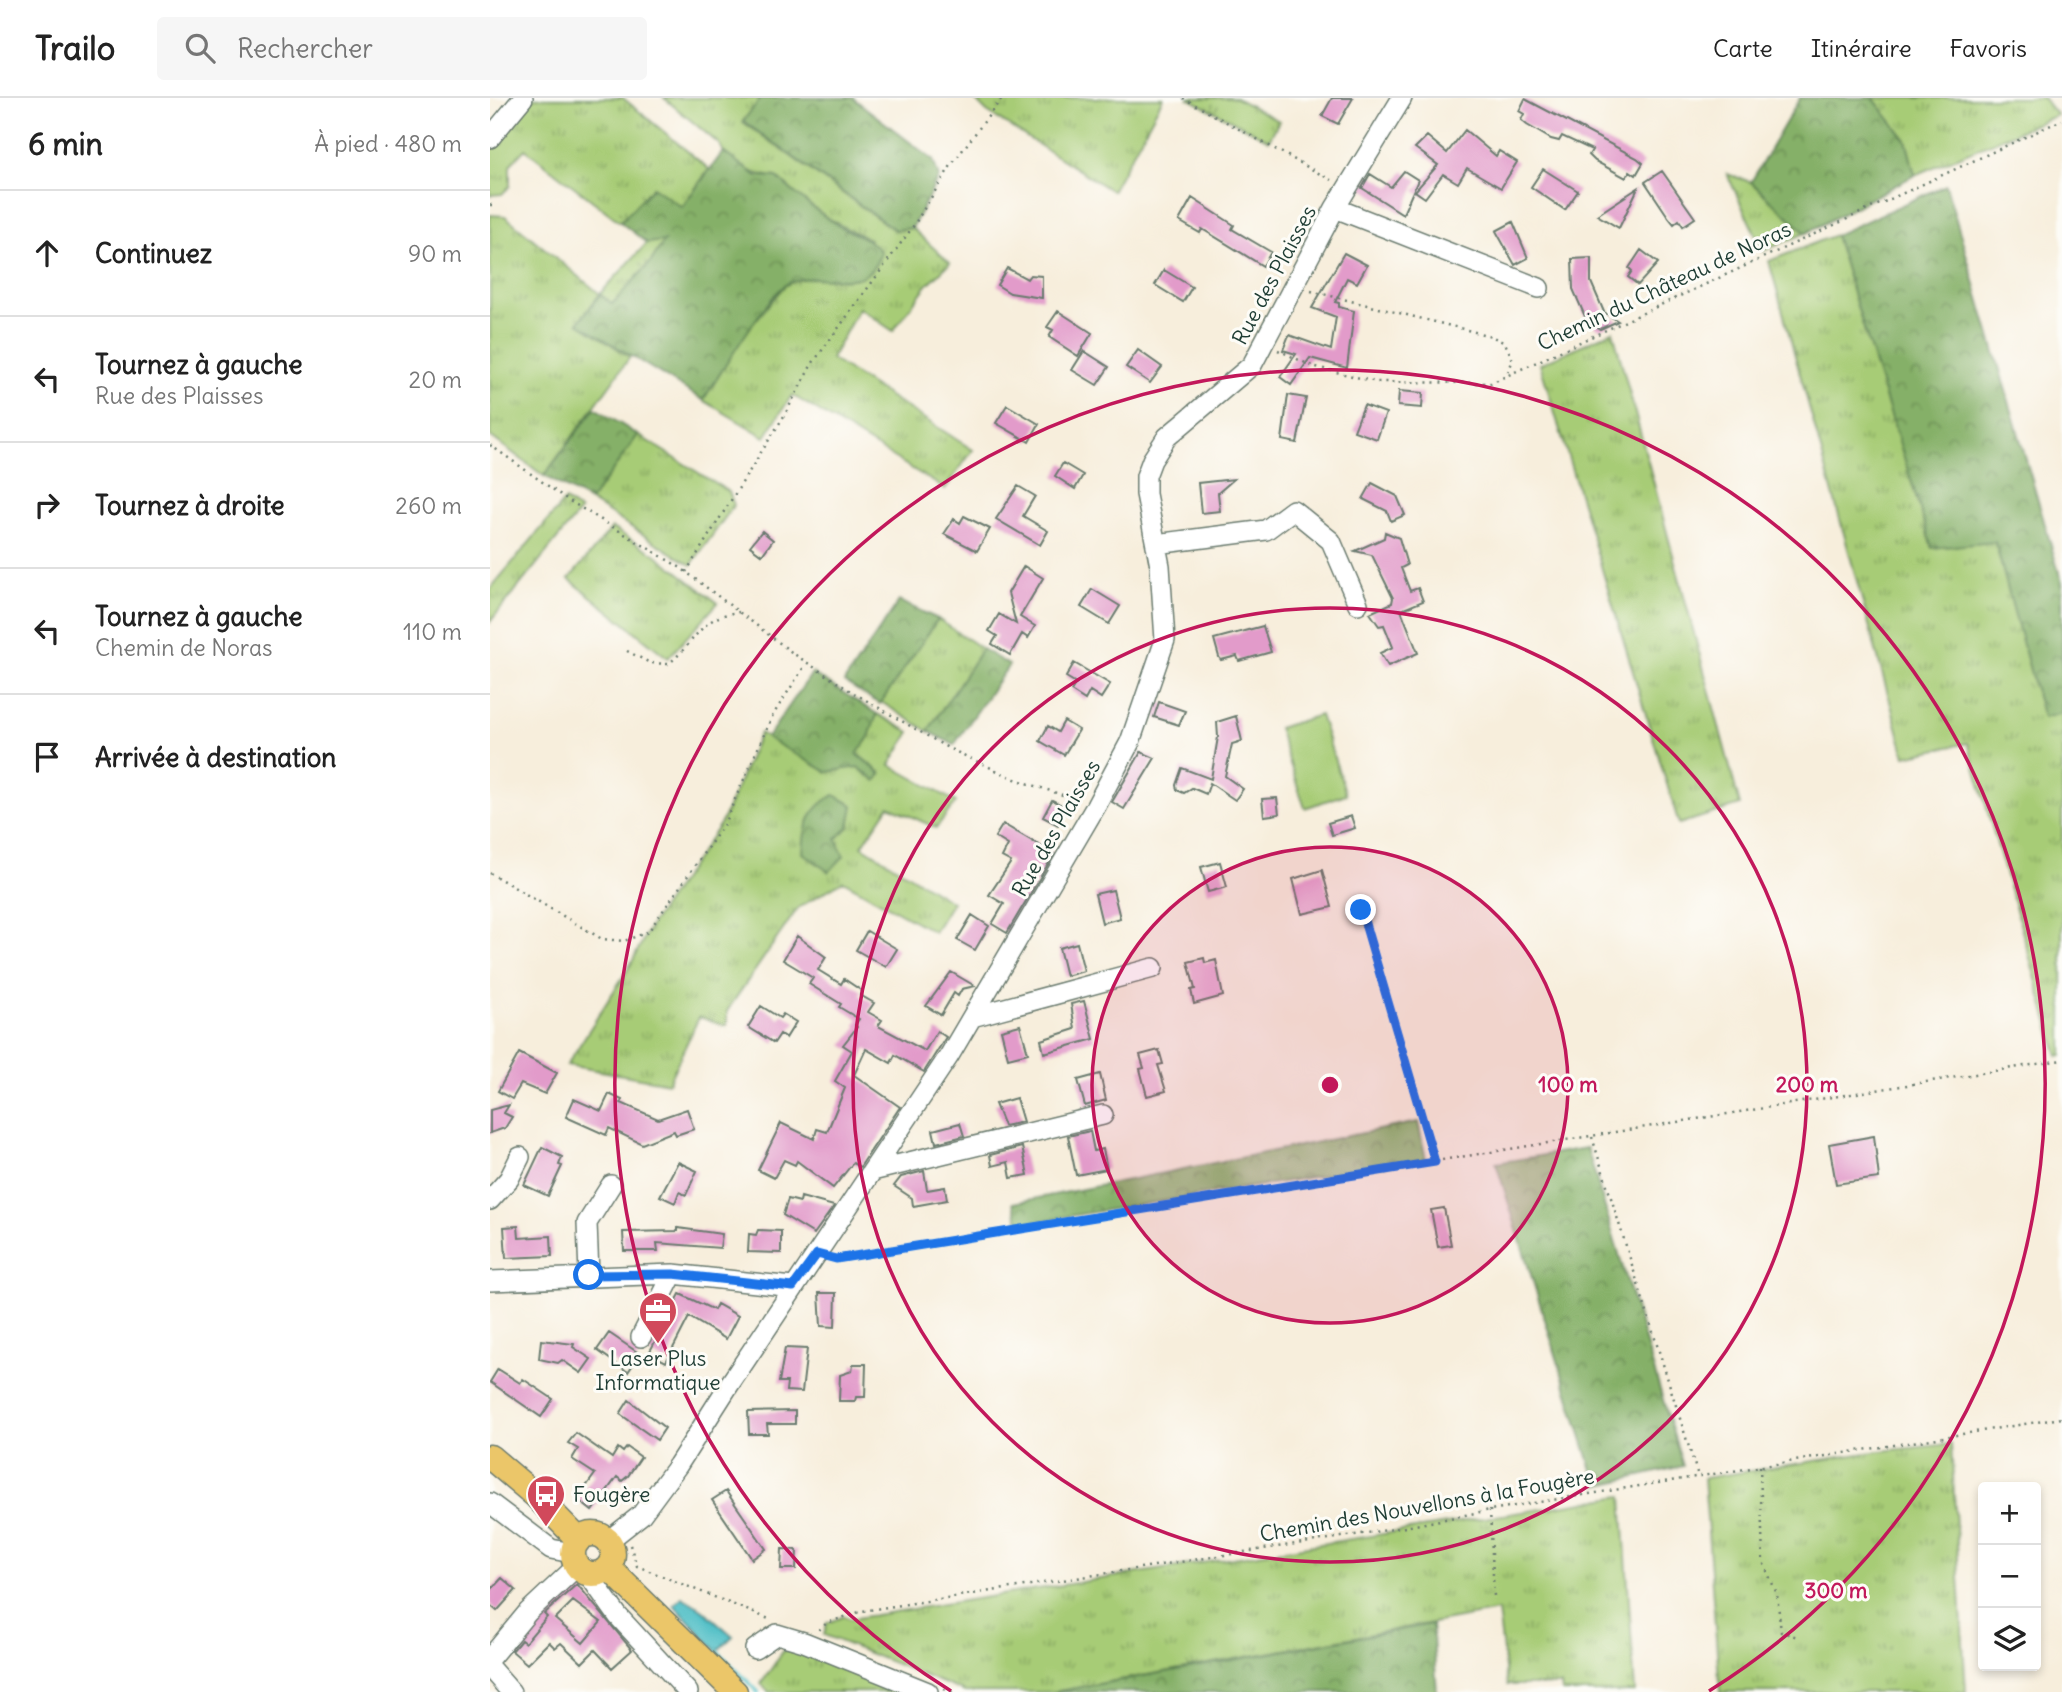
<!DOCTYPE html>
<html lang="fr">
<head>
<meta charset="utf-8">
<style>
	:root { --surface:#fff; --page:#f6f6f6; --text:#222; --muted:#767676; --line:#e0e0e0 }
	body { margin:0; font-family:Delius,sans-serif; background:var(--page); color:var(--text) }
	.controls { position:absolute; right:21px; bottom:21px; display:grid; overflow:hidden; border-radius:7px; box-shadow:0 4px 10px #0003 }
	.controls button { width:63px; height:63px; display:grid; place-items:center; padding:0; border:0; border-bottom:2px solid var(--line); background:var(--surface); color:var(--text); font:35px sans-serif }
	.stop { position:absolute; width:21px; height:21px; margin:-16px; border:5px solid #1a73e8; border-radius:50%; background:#fff }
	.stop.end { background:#1a73e8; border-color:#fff; box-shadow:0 2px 7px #0008 }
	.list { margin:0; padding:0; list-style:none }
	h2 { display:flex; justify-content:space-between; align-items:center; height:91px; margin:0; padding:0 28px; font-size:30px }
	h2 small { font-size:23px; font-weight:400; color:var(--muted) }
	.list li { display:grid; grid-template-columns:46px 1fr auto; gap:21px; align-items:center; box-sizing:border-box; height:126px; padding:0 28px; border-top:2px solid var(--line) }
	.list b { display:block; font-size:26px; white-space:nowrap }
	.list p { margin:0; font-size:23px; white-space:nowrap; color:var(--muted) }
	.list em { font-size:23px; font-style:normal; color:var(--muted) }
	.icon { flex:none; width:38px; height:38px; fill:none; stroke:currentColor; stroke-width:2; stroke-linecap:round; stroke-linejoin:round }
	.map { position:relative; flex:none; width:1572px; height:1594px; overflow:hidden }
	header { display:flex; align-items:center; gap:42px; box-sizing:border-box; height:98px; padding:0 35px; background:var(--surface); border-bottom:2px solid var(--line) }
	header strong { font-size:33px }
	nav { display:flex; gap:38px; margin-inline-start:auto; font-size:24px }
	.search { width:490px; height:63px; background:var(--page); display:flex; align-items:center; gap:18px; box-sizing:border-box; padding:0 24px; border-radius:7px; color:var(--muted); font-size:26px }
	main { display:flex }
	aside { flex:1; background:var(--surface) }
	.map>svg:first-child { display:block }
	.grass { fill:url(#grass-tufts); stroke:#638455; stroke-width:2 }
	.forest { fill:url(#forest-crowns); stroke:#52764e; stroke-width:2 }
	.pitch { fill:#a7cc76; stroke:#638455; stroke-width:2 }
	.water { fill:#52c0c7; stroke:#387e7e; stroke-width:2 }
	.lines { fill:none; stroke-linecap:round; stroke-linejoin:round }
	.stream { stroke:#52c0c7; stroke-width:4.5 }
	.building { fill:#e29bca; fill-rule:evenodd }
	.minor-casing { stroke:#6b7b6f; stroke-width:22 }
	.major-casing { stroke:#6b7b6f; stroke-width:27 }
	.path { stroke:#6b7b6f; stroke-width:2.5; stroke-dasharray:2 5; stroke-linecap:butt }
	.minor { stroke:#fff; stroke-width:19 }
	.major { stroke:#ebc669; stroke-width:24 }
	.route { stroke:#1a73e8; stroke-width:9 }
	.ring { fill:none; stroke:#c2185b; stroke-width:3.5 }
	.labels { text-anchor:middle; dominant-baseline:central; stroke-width:6; stroke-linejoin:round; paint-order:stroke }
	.street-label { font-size:21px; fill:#1f3d34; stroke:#fdfcf7 }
	.poi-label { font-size:21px; fill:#1f3d34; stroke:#fdfcf7 }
	.centre { fill:#c2185b; stroke:#fdfcf7; stroke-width:3.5 }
	.ring-label { font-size:21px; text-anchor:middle; font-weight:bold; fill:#c2185b; stroke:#fdfcf7; stroke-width:6; stroke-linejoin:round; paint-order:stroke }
</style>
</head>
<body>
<header>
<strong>Trailo</strong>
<div class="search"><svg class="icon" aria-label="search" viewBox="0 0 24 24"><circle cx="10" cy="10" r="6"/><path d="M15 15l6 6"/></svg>Rechercher</div>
<nav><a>Carte</a><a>Itinéraire</a><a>Favoris</a></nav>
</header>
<main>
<aside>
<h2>6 min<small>À pied · 480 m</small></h2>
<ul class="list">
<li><svg class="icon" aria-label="ahead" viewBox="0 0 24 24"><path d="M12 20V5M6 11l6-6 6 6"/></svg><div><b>Continuez</b></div><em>90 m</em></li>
<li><svg class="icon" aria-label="left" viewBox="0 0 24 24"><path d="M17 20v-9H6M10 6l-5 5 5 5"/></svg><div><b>Tournez à gauche</b><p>Rue des Plaisses</p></div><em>20 m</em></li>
<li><svg class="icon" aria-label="right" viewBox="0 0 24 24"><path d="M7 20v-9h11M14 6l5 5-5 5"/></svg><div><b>Tournez à droite</b></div><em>260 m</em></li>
<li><svg class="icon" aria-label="left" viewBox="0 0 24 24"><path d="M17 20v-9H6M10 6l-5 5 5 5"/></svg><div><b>Tournez à gauche</b><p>Chemin de Noras</p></div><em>110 m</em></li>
<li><svg class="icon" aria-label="arrive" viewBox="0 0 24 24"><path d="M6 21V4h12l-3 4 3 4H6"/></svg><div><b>Arrivée à destination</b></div></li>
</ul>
</aside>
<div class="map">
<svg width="1572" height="1594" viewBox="0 0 1572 1594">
	<defs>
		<pattern id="grass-tufts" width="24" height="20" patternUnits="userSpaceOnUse" patternTransform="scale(1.75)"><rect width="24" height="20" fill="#a7cc76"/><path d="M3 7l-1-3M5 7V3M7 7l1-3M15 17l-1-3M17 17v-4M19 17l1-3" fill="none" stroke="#87a762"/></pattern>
		<pattern id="forest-crowns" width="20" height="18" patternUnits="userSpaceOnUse" patternTransform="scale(1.75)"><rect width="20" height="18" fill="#85b067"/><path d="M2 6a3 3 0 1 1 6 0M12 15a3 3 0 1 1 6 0" fill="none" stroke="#6c9056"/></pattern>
	</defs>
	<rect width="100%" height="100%" fill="#fdfcf7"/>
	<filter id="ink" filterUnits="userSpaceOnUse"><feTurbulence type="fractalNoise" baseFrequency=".0143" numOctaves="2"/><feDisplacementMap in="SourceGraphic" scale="14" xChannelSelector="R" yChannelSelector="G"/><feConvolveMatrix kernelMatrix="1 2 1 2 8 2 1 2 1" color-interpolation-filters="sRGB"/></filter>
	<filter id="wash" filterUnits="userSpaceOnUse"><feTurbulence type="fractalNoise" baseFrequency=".00686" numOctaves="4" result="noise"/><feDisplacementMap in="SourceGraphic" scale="28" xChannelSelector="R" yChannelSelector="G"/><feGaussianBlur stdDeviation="1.57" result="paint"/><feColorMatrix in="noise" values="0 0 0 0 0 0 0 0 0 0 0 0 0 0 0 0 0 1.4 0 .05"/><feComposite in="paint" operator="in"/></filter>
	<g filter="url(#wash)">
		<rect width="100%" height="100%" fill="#f7eedc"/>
		<!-- grass -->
		<path class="grass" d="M42 0H133L219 71 192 109 163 89 130 124 35 51 20 67V88L12 96 0 97V50Z
			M174 0H271L253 24 404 132 422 130 460 165 437 187 403 233 369 210 341 261 483 352 455 391 302 297 275 339 213 302 253 238 295 187 317 178 338 179 380 141C343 126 315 106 287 79 265 78 239 67 229 46Z
			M483 0H673L622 93 497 14Z
			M698 0H746L789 23 779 42Z
			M1383 0H1553L1567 17 1425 77 1416 42Z
			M1237 76 1261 84 1316 135 1273 153Z
			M0 117 15 118 110 196 157 145 175 142 160 165 122 207 111 197 89 225 140 259 54 378 0 338Z
			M1345 137 1442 450 1505 443 1553 619 1572 615V957L1568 958 1478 645 1415 658 1279 163Z
			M1123 233 1250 707 1189 726 1050 266Z
			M148 337 239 394 244 407 201 467 100 403Z
			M75 402 90 413 0 524V491Z
			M122 430 165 456 228 505 178 560 79 481Z
			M448 521 492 551 438 633 391 604Z
			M387 616 420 634 400 667 466 704 446 730 399 708 372 748 462 804 444 834 353 783 308 810 237 913V928L209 919 178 985 77 967 141 866 160 828 232 723 270 635 337 674 368 669 379 679 391 675 367 656 379 639Z
			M1461 1346 1476 1594H1230L1214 1380 1390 1353Z
			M1132 1398 1145 1594H1072L1071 1587H1017L1008 1513 564 1594H475L334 1537 337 1525 354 1518 360 1521Z
			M298 1546 411 1594H279L271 1586Z"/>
		<!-- forest -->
		<path class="forest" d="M271 0H363L443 62 449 79 422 130 405 132 253 23Z
			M1310 0H1383L1416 42 1425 77 1316 135 1261 84Z
			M233 54 267 78 287 79C307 98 326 113 349 128 366 138 377 137 391 154 376 202 335 169 299 185 278 195 229 279 213 302L88 225 110 196 122 206 160 165 174 143 157 145 130 124 163 89 192 109Z
			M1456 87 1572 485V615L1553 620 1505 444 1442 450 1345 137Z
			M105 310 148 337 100 403 54 378Z
			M409 503 448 521 390 606 354 584Z
			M492 551 519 567 464 647 438 633Z
			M322 575 387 616 379 639 367 656 391 676 386 683 368 669 337 674 277 640Z
			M344 697 363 707 359 729 346 741 354 758 339 774 313 755C314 727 319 711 344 697Z
			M928 1024 936 1061 530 1126 523 1105Z
			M1097 1050 1193 1368 1107 1388 1006 1065Z
			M942 1526 947 1594H564Z"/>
		<!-- pitch -->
		<path class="pitch" d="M830 617 856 696 815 710 788 630Z"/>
		<!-- water -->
		<path class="water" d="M192 1499 212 1511 243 1538 227 1553 184 1507Z"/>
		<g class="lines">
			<!-- stream -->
			<path class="stream" d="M227 1553 268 1594"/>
		</g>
		<g id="blocks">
			<!-- building -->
			<path class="building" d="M842 0H863L848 26 832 18Z
				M1035 1 1147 60 1153 65 1146 77 1140 73 1136 80 1105 63 1099 57 1102 52 1072 38 1069 43 1061 41 1037 27 1031 22 1034 16 1029 13Z
				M975 32 1006 58 1009 53 1027 64 1011 90 977 70 968 85 953 76 935 100 925 93 948 67 925 50 937 38 957 55Z
				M1053 71 1088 93 1075 112 1041 89Z
				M914 73 928 82 913 116 872 90 880 76 901 89Z
				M1172 73 1205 120 1193 128 1189 122 1184 126 1179 120 1155 84Z
				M1148 90 1129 130 1107 117Z
				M702 100 744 127 742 131 781 154 773 168 712 131 710 135 689 123Z
				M1023 124 1038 160 1025 167 1006 133Z
				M1151 152 1168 165 1148 187 1138 179 1142 173 1139 170Z
				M854 155 877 167 867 185 857 180 845 204 849 205V209L864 213 857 270 820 260 801 287 790 279 806 256 793 252 799 237 841 252 846 219 822 210Z
				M1101 160V184L1114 214 1128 223 1110 231 1097 223 1083 191 1082 161Z
				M517 170 537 181 540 177 552 178V200L520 195 507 187Z
				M674 172 702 189 693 204 665 187Z
				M568 213 602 235 588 258 559 239 563 232 557 229Z
				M648 252 672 269 660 285 636 269Z
				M594 253 619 269 607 287 582 272Z
				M909 293 933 295 932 310 908 308Z
				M798 297 816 300 807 345 792 342Z
				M517 307 549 326 539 344 506 325Z
				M874 307 896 315 887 341 864 333Z
				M573 365 593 377 585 391 565 378Z
				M744 381 728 395 730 413 711 415 708 385Z
				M882 385 907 398 915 417 901 423 897 413 873 401Z
				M528 388 545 398 533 418 558 433 550 447 506 421Z
				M474 418 500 431 487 453 454 436 464 421 470 425Z
				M272 433 283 442 272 457 260 448Z
				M895 434 909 440 917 467 911 470 920 493 928 490 933 503 911 512 928 555 898 568 890 555 903 549 894 527 889 528 880 515 902 505 903 500 882 457 865 453 894 440Z
				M534 468 553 480 530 519 545 528 538 540 532 536 520 557 502 546 507 538 499 533 509 516 526 526 518 495Z
				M602 491 630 508 619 526 591 509Z
				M773 528 781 554 749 563 747 558 731 562 729 559 724 541Z
				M584 565 620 586 611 600 600 593 595 602 581 593 586 585 576 579Z
				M669 604 695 613 689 627 664 619Z
				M746 618 752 643 742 646 735 678 753 691 745 702 720 685 716 696 702 690 694 695 687 692 686 687 692 670 721 681 728 639 727 624Z
				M574 623 589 632 574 657 550 643 558 628 568 634Z
				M651 654 665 660 634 711 622 704Z
				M787 700 789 716 774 718 772 701Z
				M562 702 577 710 568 727 553 719Z
				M861 718 865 730 842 737 838 725Z
				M513 726 564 756 517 835 502 826 514 806 499 797 521 764 512 759 518 747 505 739Z
				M730 764 737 789 718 794 711 769Z
				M832 772 842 809 812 816 803 781Z
				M623 792 630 820 612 825 605 796Z
				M482 817 499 828 485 852 467 842Z
				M377 833 407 851 396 869 366 852Z
				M307 838 336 859 328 872 351 886 354 881 372 893 370 897 384 905 378 914 392 922 388 928 435 953 447 933 456 939 434 974 405 957 401 965 376 951 364 977 410 1009 370 1069 363 1065 343 1090 307 1063 305 1067 294 1062 284 1080 268 1072 291 1025 324 1041 327 1031 337 1034 355 990 345 983 362 953 353 947 367 929 365 927 369 921 349 909 351 906 319 886 323 880 293 862Z
				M587 845 594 873 576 878 569 850Z
				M714 860 715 865 726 862 733 898 704 906 701 892 705 891 698 864Z
				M461 874 485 888 472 891 468 898 464 895 451 917 436 908Z
				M594 903 604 941 554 955 551 942 585 931 581 906Z
				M271 908 290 920 293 916 306 924 296 940 290 936 284 945 258 929Z
				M530 927 538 955 518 960 511 932Z
				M669 952 673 966 668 967 676 993 657 998 650 971 654 970 650 957Z
				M29 955 67 975 55 996 31 986 22 1001 8 993Z
				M610 976 616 1002 595 1008 588 982Z
				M119 996 132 1002 131 1005 168 1021 197 1011 204 1031 186 1037 184 1033 152 1046 119 1030 116 1037 76 1019 84 1001 111 1013Z
				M526 1000 533 1024 514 1028 505 1006Z
				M19 1007 14 1015 22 1019 15 1030 0 1035V1012Z
				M470 1025 474 1038 446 1045 443 1032Z
				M600 1033 604 1053 613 1051 617 1071 586 1077 578 1038Z
				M1384 1038 1389 1080 1346 1086 1339 1046Z
				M52 1049 72 1059 69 1067 72 1068 58 1098 34 1087Z
				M532 1049 538 1077 521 1080 518 1064 502 1068 500 1057Z
				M188 1064 207 1073 196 1097 189 1094 185 1105 170 1098Z
				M434 1073 437 1092 455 1089 457 1102 423 1108 422 1100 404 1088 411 1079Z
				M311 1099 344 1108 324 1136 293 1117 298 1101 310 1104Z
				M954 1110 961 1147 948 1149 941 1112Z
				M28 1128 29 1140 61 1138 62 1158 16 1160 14 1129Z
				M188 1130 232 1136 230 1150 167 1145 168 1153H134L133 1134 188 1133Z
				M268 1132 291 1133V1155L258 1154 259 1136 266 1137Z
				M329 1195H346L345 1229 331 1228Z
				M190 1196 224 1212 227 1206 248 1218 236 1241 199 1219 176 1264 159 1255Z
				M119 1235 150 1256 138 1274 107 1252Z
				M51 1242 84 1246 83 1249 101 1261 91 1275 72 1262 68 1265 49 1261Z
				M295 1250 317 1251 312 1294 296 1293 297 1284H289Z
				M363 1266H376L375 1299H366L365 1303H349L350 1277 362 1273Z
				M8 1271 30 1285 33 1281 63 1301 51 1319 0 1284Z
				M139 1302 175 1330 167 1342 130 1316Z
				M305 1313V1326H277L278 1336H259L258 1314Z
				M86 1335 122 1360 128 1350 133 1354 137 1349 151 1359 138 1378 132 1383 127 1379 102 1413 87 1401 105 1376 82 1361 88 1351 78 1345Z
				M236 1393 276 1451 262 1461 222 1402Z
				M292 1451 307 1452 306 1471H291Z
				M12 1480 26 1492 7 1513 0 1507V1493Z
				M87 1486 142 1552 122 1570 105 1552 92 1565 71 1545 65 1550 59 1544 37 1566 22 1553 31 1542 35 1545 57 1519 54 1516ZM83 1503 111 1524 93 1545 65 1521Z"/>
		</g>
	</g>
	<g filter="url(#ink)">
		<use href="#blocks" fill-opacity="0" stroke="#6b7b6f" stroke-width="2"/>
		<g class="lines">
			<defs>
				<path id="minor" d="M0 40 33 0
					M845 110 1049 190
					M666 446 776 432 803 412 841 443 868 506
					M482 919 663 870
					M382 1073 613 1017
					M0 1102 19 1081 30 1059
					M99 1177 97 1125 121 1087
					M0 1183 183 1176 303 1189
					M151 1239 183 1176
					M0 1405 61 1451 82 1455
					M118 1443 151 1417 188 1367 239 1287 459 958 606 708 640 644 675 542 670 468 656 396V378L662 362 677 339 762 267 845 110 912 0
					M98 1476 128 1518 198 1594
					M265 1551 287 1536 314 1544 438 1594
					M0 1560 38 1514 87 1468
					M0 1570 21 1594"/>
				<path id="major" d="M0 1359 46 1398 88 1441
					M83 1456a20 20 0 1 1 40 0a20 20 0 1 1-40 0Z
					M118 1469 245 1594"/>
			</defs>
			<!-- minor casing -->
			<use href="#minor" class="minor-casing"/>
			<!-- major casing -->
			<use href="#major" class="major-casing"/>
			<!-- path -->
			<path class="path" d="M693 0 841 82
				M0 107H4
				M821 193 1001 238 1015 245 1023 262 1017 276
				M788 252 822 268 886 284 1001 285 1572 22
				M0 347 78 402 191 470 304 556 362 594 458 650 525 681 590 703
				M196 474 294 318 322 266 422 130 462 66 512 0
				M137 553 160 565 178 566C207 544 209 518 249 514
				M0 775 112 841 134 843 158 834 233 728 283 617 316 566
				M871 812 945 1064
				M1102 1039 1208 1378
				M344 1160 1572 962
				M1270 1368 1273 1464 1287 1496 1291 1534 1308 1539
				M1000 1412 1004 1499
				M140 1447 147 1468 279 1521
				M329 1532 337 1525 372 1513 910 1430 1000 1412 1572 1320
				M454 1591 463 1594"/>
			<!-- minor -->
			<use href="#minor" class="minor"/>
			<!-- major -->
			<use href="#major" class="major"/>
		</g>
	</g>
	<g class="lines" filter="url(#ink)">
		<!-- route -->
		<path class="route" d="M99 1177 183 1176 303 1189 327 1156 346 1161 945 1064 871 812"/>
	</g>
	<!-- distance rings -->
	<circle cx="840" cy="987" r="238" fill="#c2185b" fill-opacity=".12"/>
	<g class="ring">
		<circle cx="840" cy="987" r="238"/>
		<circle cx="840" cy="987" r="477"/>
		<path d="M461 1593A715 715 0 1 1 1219 1593"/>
	</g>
	<!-- icons -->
	<defs>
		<symbol id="office-pin" viewBox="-11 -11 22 30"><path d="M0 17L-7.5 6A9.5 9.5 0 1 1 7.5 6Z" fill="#d1495b" stroke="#fdfcf7"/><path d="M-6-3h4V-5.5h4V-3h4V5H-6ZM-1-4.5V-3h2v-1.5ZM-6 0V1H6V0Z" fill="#fff"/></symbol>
		<symbol id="bus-pin" viewBox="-11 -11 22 30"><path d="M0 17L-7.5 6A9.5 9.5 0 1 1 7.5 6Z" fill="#d1495b" stroke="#fdfcf7"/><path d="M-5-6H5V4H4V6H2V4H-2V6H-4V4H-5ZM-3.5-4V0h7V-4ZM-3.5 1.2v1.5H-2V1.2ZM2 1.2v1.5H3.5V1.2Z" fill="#fff"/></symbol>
	</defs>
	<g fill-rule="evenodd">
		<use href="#office-pin" x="146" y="1191" width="44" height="60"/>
		<use href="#bus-pin" x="34" y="1374" width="44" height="60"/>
	</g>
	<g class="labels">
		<!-- street labels -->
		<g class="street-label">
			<text transform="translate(784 177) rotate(-62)">Rue des Plaisses</text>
			<text transform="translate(1174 188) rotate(-25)">Chemin du Château de Noras</text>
			<text transform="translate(566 730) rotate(-60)">Rue des Plaisses</text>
			<text transform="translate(937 1407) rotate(-10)">Chemin des Nouvellons à la Fougère</text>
		</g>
		<!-- poi labels -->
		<g class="poi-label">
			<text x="168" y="1260">Laser Plus<tspan x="168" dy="24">Informatique</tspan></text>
			<text x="83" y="1396" text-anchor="start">Fougère</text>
		</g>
	</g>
	<circle cx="840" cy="987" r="10" class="centre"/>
	<g class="ring-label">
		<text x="1078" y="994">100 m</text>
		<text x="1317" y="994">200 m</text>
		<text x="1346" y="1500">300 m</text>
	</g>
</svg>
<div class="controls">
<button>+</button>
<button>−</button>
<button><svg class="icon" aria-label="layers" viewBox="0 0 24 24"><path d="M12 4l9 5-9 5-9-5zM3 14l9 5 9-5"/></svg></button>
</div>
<div class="stop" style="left:99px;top:1177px"></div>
<div class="stop end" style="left:871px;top:812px"></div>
</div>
</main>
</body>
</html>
